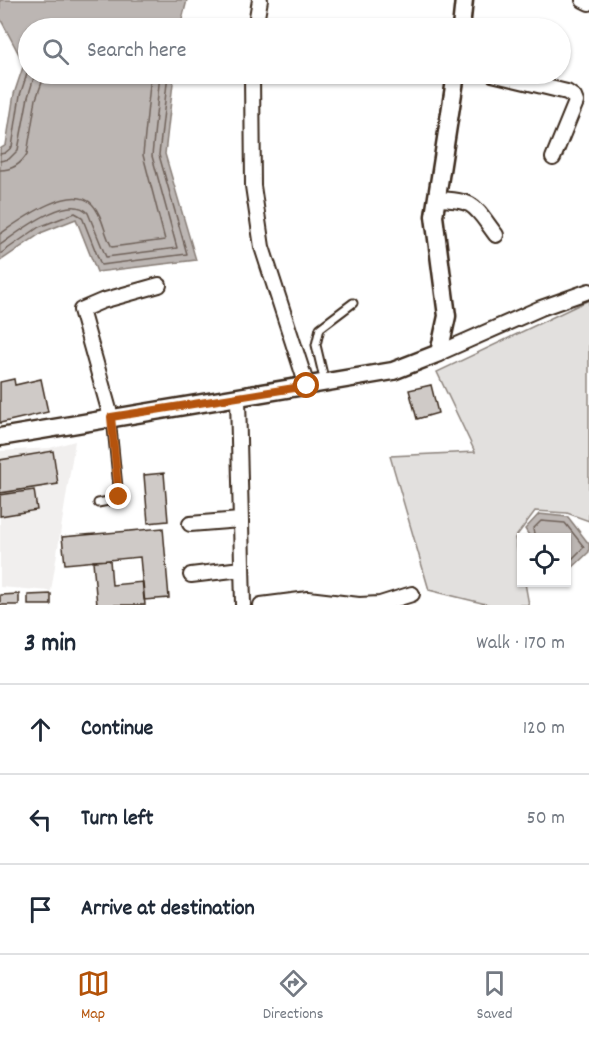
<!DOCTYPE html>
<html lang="en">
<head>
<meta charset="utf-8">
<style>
	:root { --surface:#fff; --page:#f2f2f3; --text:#1f2937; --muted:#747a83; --line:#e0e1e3; --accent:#b45309 }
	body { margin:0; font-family:Dekko,sans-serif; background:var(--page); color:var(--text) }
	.controls { position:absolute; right:18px; bottom:18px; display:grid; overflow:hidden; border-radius:0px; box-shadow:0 2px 4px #0004 }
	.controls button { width:54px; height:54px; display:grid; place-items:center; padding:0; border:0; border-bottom:2px solid var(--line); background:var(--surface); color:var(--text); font:30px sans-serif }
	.stop { position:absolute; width:18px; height:18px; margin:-14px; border:4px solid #b45309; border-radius:50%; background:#fff }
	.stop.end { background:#b45309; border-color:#fff; box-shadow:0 2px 6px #0008 }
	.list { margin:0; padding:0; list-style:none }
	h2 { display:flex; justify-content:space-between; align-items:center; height:78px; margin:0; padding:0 24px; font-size:26px }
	h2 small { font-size:20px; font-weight:400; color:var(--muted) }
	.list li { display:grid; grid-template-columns:39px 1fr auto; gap:18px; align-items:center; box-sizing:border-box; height:90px; padding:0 24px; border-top:2px solid var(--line) }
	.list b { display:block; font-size:22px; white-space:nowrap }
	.list em { font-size:20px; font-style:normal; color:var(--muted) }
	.icon { flex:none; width:33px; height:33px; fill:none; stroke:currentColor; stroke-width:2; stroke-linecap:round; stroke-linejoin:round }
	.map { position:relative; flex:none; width:589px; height:605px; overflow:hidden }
	.search { position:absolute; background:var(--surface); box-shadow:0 2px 4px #0004; left:18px; right:18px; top:18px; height:66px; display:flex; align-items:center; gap:15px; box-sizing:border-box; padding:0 21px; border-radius:33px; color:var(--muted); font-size:22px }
	.sheet { height:348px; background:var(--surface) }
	nav { display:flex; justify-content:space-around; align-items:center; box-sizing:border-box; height:84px; border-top:2px solid var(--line); background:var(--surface); font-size:16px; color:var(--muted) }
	nav a { display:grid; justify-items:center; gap:3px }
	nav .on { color:var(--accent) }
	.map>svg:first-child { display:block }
	.built { fill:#f1efee }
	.green { fill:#e2e0de; stroke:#8e857e; stroke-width:1.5 }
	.water { fill:#bcb6b3; stroke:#887e77; stroke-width:1.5 }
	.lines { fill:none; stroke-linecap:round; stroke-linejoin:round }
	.shore { stroke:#6f625a; stroke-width:1.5 }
	.building { fill:#cfcac7; stroke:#3b2a1e; stroke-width:1.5 }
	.service-casing { stroke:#3b2a1e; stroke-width:11 }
	.minor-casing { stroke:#3b2a1e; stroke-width:18 }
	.tertiary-casing { stroke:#3b2a1e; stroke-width:21 }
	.service { stroke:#fff; stroke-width:7 }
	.minor { stroke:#fff; stroke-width:14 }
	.tertiary { stroke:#fff; stroke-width:16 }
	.route { stroke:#b45309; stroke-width:8 }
</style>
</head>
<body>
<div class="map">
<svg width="589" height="605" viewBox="0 0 589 605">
	<rect width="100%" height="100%" fill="#fff"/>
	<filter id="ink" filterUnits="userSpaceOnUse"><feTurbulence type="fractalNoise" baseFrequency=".0167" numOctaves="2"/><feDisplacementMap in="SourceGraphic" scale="12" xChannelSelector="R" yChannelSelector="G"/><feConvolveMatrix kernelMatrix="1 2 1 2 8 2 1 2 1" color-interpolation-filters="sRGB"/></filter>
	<g filter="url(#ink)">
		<!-- built -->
		<path class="built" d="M75 441 51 591 0 587V451L50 448Z"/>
		<!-- green -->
		<path class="green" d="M589 300V521L567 513 535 511 515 538 521 568 522 582 525 583 529 605H490L429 590 390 456 475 452 437 372Z"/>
		<!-- water -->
		<path class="water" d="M0 0H187L180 28H28V74H174L165 154 196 260 97 272 76 219 43 232 0 261V149L6 145 14 94 24 64 0 18Z
			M539 514 568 517 589 544V552L571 569 567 566 566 538 530 537 525 529Z"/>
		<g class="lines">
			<!-- shore -->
			<path class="shore" d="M0 154 5 153 12 147 20 95 28 71
				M0 161 9 159 18 150 28 97 35 74
				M0 170C12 170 21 164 27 154L36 99 45 74
				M0 234C19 221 71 182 92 204 103 215 104 234 112 247L165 240 143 155 151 74
				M0 245C17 233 70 191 88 213L106 257 177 248 152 156 160 74
				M0 254 39 227 75 213 82 217 101 265 187 254 159 155 168 74
				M535 538 533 529 541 521 565 523 584 547 571 560 566 561"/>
		</g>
		<!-- building -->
		<path class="building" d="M14 379 15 385 41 379 48 412 0 423V382Z
			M431 385 438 413 417 419 409 390Z
			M53 451 58 484 0 493V460Z
			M164 473 168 521 148 523 144 475Z
			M34 490 37 510 0 516V495Z
			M163 528 169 598 144 600 140 557 65 564 62 537Z
			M110 560 112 585 143 582 145 605H97L93 561Z
			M19 594V605H0V595Z
			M51 594V605H28V595Z"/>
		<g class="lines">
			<defs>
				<path id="service" d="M325 383 316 345 320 328 353 303
					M98 503 119 499V497L111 418"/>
				<path id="minor" d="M583 0 589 3
					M255 28 260 0
					M252 74 253 186 262 247 307 386
					M492 74 567 92 574 97 576 102 553 158
					M437 199C476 200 474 206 496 235
					M439 353 541 308 589 291
					M238 398 243 605
					M111 417 81 310 102 301 159 285
					M190 524 240 520
					M191 575 241 569
					M261 605 308 599 359 605 380 604 412 594"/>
				<path id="tertiary" d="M461 28 464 0
					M0 437 393 371 439 353 447 316 434 216 456 74"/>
			</defs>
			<!-- service casing -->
			<use href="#service" class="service-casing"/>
			<!-- minor casing -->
			<use href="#minor" class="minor-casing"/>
			<!-- tertiary casing -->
			<use href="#tertiary" class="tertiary-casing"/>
			<!-- service -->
			<use href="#service" class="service"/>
			<!-- minor -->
			<use href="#minor" class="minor"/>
			<!-- tertiary -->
			<use href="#tertiary" class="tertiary"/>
		</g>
	</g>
	<g class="lines" filter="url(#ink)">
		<!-- route -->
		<path class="route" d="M119 497 111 417 307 386"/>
	</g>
</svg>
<div class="controls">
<button><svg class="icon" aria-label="locate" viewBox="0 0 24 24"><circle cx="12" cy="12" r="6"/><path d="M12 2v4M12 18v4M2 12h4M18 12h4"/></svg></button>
</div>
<div class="stop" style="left:307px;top:386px"></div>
<div class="stop end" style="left:119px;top:497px"></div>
<div class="search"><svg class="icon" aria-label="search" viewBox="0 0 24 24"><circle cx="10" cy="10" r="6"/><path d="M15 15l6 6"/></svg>Search here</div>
</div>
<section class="sheet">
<h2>3 min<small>Walk · 170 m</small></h2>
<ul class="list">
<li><svg class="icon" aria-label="ahead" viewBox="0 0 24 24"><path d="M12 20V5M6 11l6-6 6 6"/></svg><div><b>Continue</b></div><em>120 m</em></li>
<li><svg class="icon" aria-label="left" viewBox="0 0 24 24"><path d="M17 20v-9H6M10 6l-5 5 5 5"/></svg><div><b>Turn left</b></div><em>50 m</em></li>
<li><svg class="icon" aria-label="arrive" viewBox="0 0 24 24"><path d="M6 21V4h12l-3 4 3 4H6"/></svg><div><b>Arrive at destination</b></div></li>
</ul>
</section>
<nav>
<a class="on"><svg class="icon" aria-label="map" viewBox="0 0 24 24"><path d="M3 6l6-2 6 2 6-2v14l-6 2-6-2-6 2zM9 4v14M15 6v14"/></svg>Map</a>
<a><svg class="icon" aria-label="directions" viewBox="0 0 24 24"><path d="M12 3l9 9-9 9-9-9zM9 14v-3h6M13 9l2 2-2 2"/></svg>Directions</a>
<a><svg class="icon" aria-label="saved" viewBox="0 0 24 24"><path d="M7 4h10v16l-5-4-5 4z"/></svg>Saved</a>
</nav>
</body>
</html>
